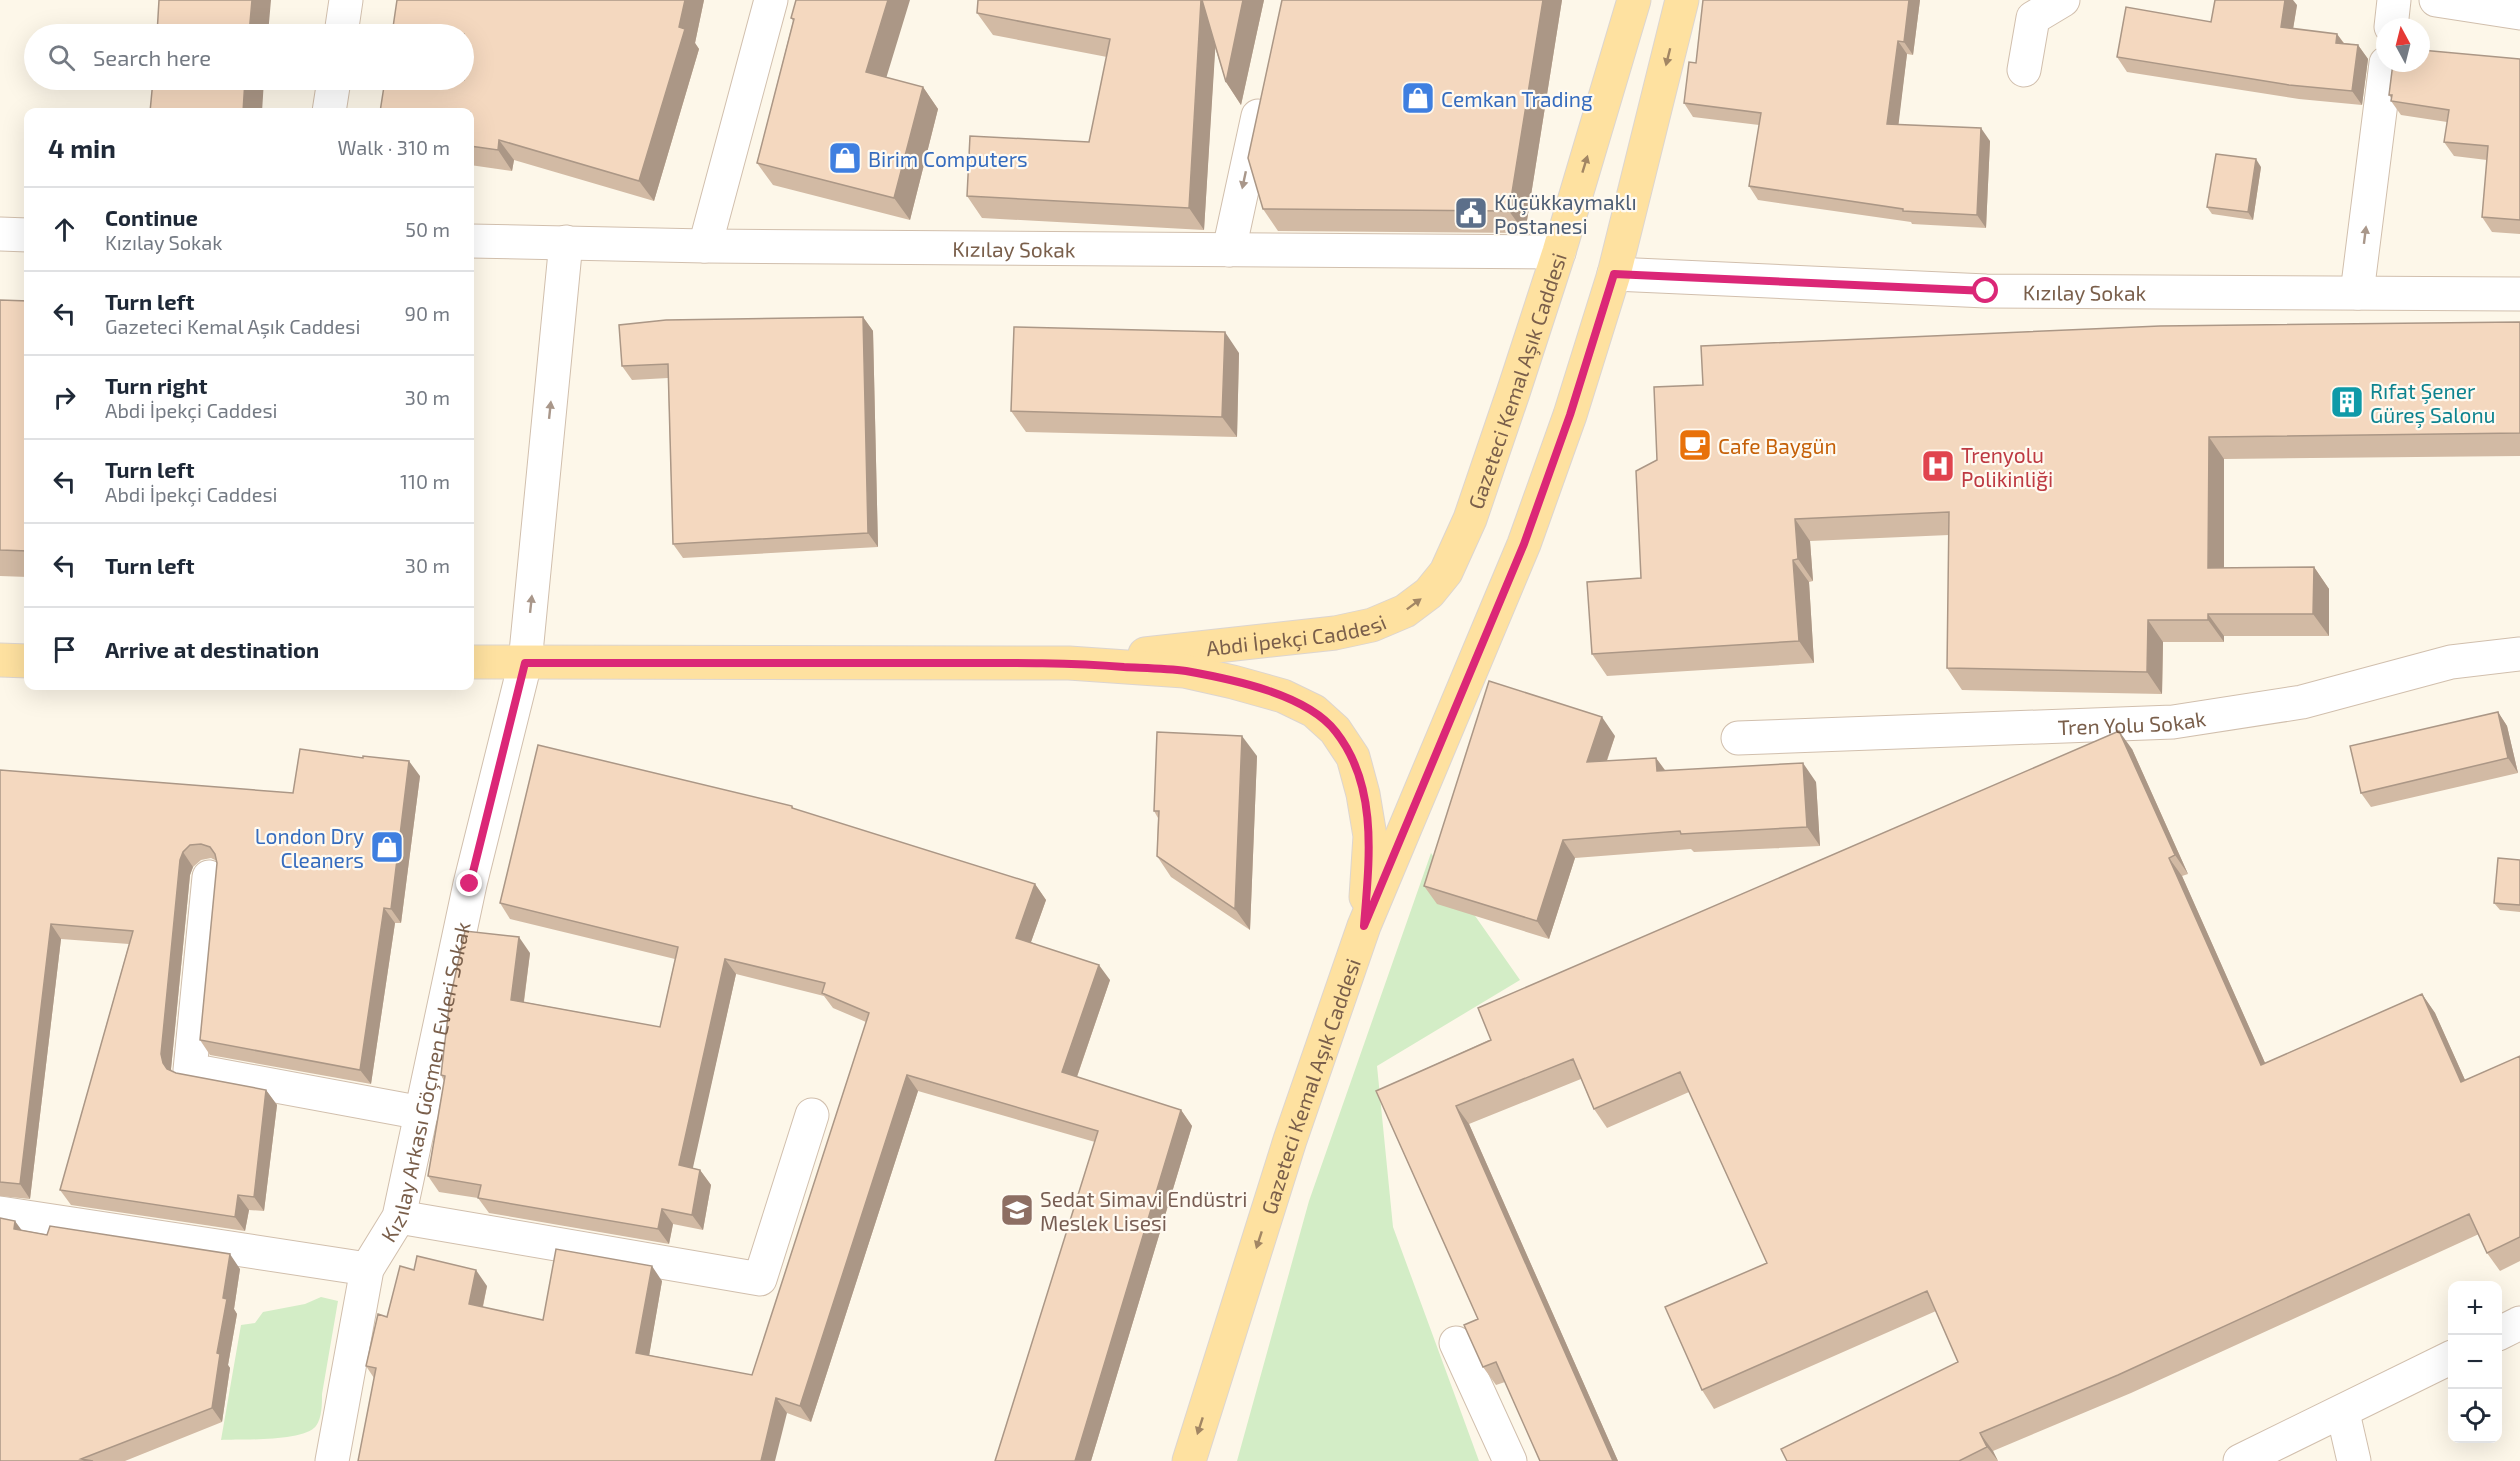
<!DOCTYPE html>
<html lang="en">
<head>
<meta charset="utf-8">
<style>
	:root { --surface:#fff; --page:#f6f6f7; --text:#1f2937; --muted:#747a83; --line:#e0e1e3 }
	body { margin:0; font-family:"Exo 2",sans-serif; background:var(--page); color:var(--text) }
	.controls { position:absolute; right:18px; bottom:18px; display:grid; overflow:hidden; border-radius:12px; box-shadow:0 6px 24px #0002 }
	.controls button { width:54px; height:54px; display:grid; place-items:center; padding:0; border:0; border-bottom:2px solid var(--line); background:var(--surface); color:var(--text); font:30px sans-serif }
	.compass { position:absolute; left:2376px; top:18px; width:54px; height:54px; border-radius:50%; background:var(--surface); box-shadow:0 6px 24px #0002; rotate:353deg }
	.stop { position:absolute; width:18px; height:18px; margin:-14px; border:4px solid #db2777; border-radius:50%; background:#fff }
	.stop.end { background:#db2777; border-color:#fff; box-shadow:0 2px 6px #0008 }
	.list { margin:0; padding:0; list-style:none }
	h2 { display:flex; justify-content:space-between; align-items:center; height:78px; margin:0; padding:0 24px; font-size:26px }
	h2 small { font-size:20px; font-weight:400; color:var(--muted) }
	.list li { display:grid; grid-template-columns:39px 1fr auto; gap:18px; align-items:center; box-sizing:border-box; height:84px; padding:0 24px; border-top:2px solid var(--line) }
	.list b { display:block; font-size:22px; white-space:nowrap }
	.list p { margin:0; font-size:20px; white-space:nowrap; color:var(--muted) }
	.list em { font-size:20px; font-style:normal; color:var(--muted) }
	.icon { flex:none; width:33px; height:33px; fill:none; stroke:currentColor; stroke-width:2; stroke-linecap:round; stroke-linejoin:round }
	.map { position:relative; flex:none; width:2520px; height:1461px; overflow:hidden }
	.search { position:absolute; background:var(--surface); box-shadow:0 6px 24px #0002; left:24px; top:24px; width:450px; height:66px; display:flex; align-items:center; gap:15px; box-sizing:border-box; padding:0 21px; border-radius:33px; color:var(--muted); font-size:22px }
	.panel { position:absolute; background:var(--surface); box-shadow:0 6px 24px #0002; left:24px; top:108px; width:450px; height:582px; border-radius:12px }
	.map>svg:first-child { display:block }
	.green { fill:#d3edc6 }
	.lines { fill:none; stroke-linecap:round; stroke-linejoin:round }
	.minor-casing { stroke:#d1bfad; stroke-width:35 }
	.major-casing { stroke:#dcd5d0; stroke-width:35 }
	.minor { stroke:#fff; stroke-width:33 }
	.major { stroke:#fee1a0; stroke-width:33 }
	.wall { fill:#d2baa4 }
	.shaded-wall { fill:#ab9786 }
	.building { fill:#f4d8bf; stroke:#ab9786; stroke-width:1.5 }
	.oneway { fill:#a28664 }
	.oneway2 { fill:#a9978a }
	.route { stroke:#db2777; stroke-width:8 }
	.labels { text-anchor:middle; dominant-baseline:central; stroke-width:4.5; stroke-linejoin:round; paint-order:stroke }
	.shop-label { font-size:21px; fill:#366cbe; stroke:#fffaf1; text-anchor:start }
	.service-label { font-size:21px; fill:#4e5e75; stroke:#fffaf1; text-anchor:start }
	.street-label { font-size:21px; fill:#7a5f4b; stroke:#fffaf1 }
	.culture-label { font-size:21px; fill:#0d838f; stroke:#fffaf1; text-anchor:start }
	.food-label { font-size:21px; fill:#c56008; stroke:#fffaf1; text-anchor:start }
	.health-label { font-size:21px; fill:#be3a42; stroke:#fffaf1; text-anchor:start }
	.education-label { font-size:21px; fill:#785e54; stroke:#fffaf1; text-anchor:start }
</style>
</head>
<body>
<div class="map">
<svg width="2520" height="1461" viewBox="0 0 2520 1461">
	<rect width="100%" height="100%" fill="#fdf7e9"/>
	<!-- green -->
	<path class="green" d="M1431 853 1520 980 1377 1066 1393 1227 1479 1461H1237L1309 1201Z
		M321 1297 338 1301 322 1394C322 1404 322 1418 316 1426 304 1442 240 1439 221 1440L241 1325 255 1323 263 1312 305 1304Z"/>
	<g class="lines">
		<defs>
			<g id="minor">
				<path d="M2436 0 2520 13"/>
				<path d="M2391 27 2394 0"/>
				<path d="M341 34 346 0"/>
				<path d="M2024 70 2033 18 2063 0"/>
				<path d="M329 112 334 80"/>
				<path d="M0 234 28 235"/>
				<path id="s1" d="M470 241 705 246 1559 252"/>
				<path d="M705 246 771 0"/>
				<path d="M1229 250 1258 116"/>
				<path id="s2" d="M1614 274 1986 291 2520 294"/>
				<path d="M2357 293 2386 63"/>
				<path id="s3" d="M1738 738 2173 722 2302 702 2451 662 2520 654"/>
				<path d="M209 877 190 1070 422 1113"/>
				<path d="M0 1213 367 1269"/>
				<path d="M399 1217 760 1279 812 1115"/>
				<path d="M2498 1334 2520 1323"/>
				<path d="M1456 1343 1510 1461"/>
				<path d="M2343 1413 2354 1461"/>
				<path id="s4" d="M332 1461 367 1269 399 1217 470 884 525 663 566 242"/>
				<path d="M2240 1461 2452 1357"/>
			</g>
			<g id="major">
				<path id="s5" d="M1145 654 1335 633 1372 625 1405 611 1429 593 1446 572 1470 519 1513 393 1559 252 1634 0"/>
				<path d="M0 660 28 661"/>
				<path d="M470 662 1069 663 1184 671 1233 682 1283 696 1314 711 1335 730 1353 757 1363 794 1370 836 1366 897"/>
				<path id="s6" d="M1189 1461 1290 1140 1364 926 1524 544 1570 415 1614 274 1682 0"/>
			</g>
		</defs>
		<!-- minor casing -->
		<use href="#minor" class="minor-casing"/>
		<!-- major casing -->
		<use href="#major" class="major-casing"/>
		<!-- minor -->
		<use href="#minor" class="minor"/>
		<!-- major -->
		<use href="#major" class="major"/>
	</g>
	<!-- wall -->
	<path class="wall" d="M397 0H704L695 43 699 49 654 201 514 160 512 171 470 165V112Z
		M796 0 887 78 923 87 938 109 910 220 773 185 757 163 793 21 791 18Z
		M978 0H1264L1241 105 1226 82 1215 47 1204 230 982 218 967 196 1089 142 1107 57 993 35 977 13Z
		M1282 0H1562L1525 233 1278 231 1263 209Z
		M1920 0 1913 55 1907 54 1898 124 1990 141 1986 228 1912 224 1911 222 1758 200 1749 186 1759 125 1693 117 1684 103 1696 63Z
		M2297 5 2293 29 2337 34 2344 43 2358 45 2368 59 2362 105 2299 99 2127 72 2117 57 2211 22Z
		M2520 59V234L2492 232 2482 217 2487 160 2454 156 2444 142 2447 122 2401 115 2391 101V98L2389 95Z
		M2261 167 2253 220 2212 214 2207 207Z
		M0 300 28 301V577L0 576Z
		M863 317 873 331 878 547 683 558 673 544 668 378 632 380 622 366Z
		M2520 322V456L2224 459V568L2314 567 2329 589V636H2224V642H2163L2162 694 1962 690 1947 668 1949 535 1810 541 1813 581 1809 582 1814 663 1607 676 1592 654 1641 578 1657 460 1703 385Z
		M1239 353 1237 437 1026 432 1011 411Z
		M2498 712 2507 726 2518 773 2371 807 2361 793Z
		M1615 736 1607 761 1656 758 1665 770 1816 782 1820 846 1694 852 1691 849 1575 858 1549 939 1437 904 1424 886Z
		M2132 749 2188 874 2182 876 2265 1063 2422 994 2435 1013 2465 1080 2520 1056V1261L2500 1271 2487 1253 2479 1234 2131 1393 1993 1451 1998 1461H1787L1958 1362 1936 1311 1714 1409 1702 1390 1767 1263 1689 1092 1607 1128 1594 1109 1581 1079 1469 1124 1618 1461H1540L1505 1382 1496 1385 1483 1367 1478 1319 1376 1091Z
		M1257 756 1250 930 1171 877 1157 856 1158 818 1154 811Z
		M0 770 293 793 420 776 401 923H395L371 1084 210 1055 200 1040 217 863V861L211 858 201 860 193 867 190 875 171 1069 172 1072 176 1073 266 1090 277 1105 264 1211 249 1210 245 1231 71 1205 60 1190 129 944 61 939 30 1199 0 1196Z
		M792 806 794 809 1035 884 1046 900 1031 942 1110 980 1077 1077 1181 1110 1192 1126 1091 1461H995L1095 1142 918 1091 811 1422 787 1413 374 1378 366 1366 387 1317 487 1286 483 1307 543 1320 662 1281 649 1355 752 1375 866 1022 833 1008 824 996 736 974 692 1168 700 1170 711 1185 703 1230 673 1224 669 1244 489 1213 478 1198 439 1192 428 1176 444 1081 441 1075 530 953 524 1002 660 1027 675 959 510 919 500 903Z
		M2520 860V912L2500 910 2494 903Z
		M22 1230 240 1269 234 1309 237 1314 228 1365 230 1368 222 1422 125 1461H0Z"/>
	<!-- shaded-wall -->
	<path class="shaded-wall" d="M252 0H271L268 34H249Z
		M685 0H704L695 43 699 49 654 201 639 181 679 27Z
		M888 0H910L881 95 866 72Z
		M1201 0 1217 21 1204 230 1189 208Z
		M1243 0H1264L1241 105 1226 82Z
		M1543 0H1562L1525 233 1509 211Z
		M1909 0H1920L1913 55 1904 42Z
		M2285 0H2293L2297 5 2291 41 2281 27Z
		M2337 34 2347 48 2336 43Z
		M1898 41 1907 54 1897 137 1887 124Z
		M2358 45 2368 59 2362 105 2352 91Z
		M245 80H264L262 112H243Z
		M923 87 938 109 910 220 894 198Z
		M1981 128 1990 141 1986 228 1977 215Z
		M499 140 514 160 512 171 498 150Z
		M2256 159 2261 167 2253 220 2248 212Z
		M863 317 873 331 878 547 868 533Z
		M1225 332 1239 353 1237 437 1222 417Z
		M2209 437 2224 459V590L2208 568Z
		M1795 519 1810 541 1813 581 1798 559Z
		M1793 560 1809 582 1814 663 1799 641Z
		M2314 567 2329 589V636L2313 614Z
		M2208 614 2224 636V642L2208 620Z
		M2148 620 2163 642 2162 694 2147 672Z
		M2498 712 2507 726 2518 773 2508 758Z
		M1602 717 1615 736 1600 780 1587 762Z
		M2119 731 2132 749 2188 874 2175 855Z
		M1242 736 1257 756 1250 930 1235 909Z
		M1656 758 1669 776 1657 771Z
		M409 761 420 776 401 923 391 909Z
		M1803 763 1816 782 1820 846 1807 827Z
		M1563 840 1575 858 1549 939 1537 921Z
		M183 852 193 867 190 875 171 1069 173 1078 163 1063 161 1054 180 860Z
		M2169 858 2182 876 2274 1083 2261 1065Z
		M1035 884 1046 900 1027 953 1016 938Z
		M384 908 395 923 371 1084 360 1070Z
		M51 924 61 939 30 1199 20 1184Z
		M519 937 530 953 522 1015 511 1000Z
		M725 959 736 974 690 1181 679 1165Z
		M1099 965 1110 980 1073 1088 1062 1072Z
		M2422 994 2435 1013 2474 1100 2461 1082Z
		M907 1075 918 1091 811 1422 800 1406Z
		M266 1090 277 1105 264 1211 254 1197Z
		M1456 1106 1469 1124 1618 1461H1613Z
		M1181 1110 1192 1126 1091 1461H1075Z
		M700 1170 711 1185 703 1230 692 1215Z
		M238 1195 249 1210 245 1231 235 1217Z
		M662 1209 673 1224 669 1244 658 1229Z
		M15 1221 26 1236 14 1229Z
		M230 1254 240 1269 234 1309 237 1314 228 1365 230 1368 222 1422 212 1408 223 1298Z
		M652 1266 662 1281 647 1368 636 1353Z
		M476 1270 487 1286 480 1319 469 1304Z
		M776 1398 787 1413 775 1461H761Z
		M1980 1433 1993 1451 1998 1461 1987 1447Z"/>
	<!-- building -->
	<path class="building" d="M159 0H252L249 34H157Z
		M397 0H685L679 27 685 29 639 181 499 140 498 150 470 146V112H380L385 80H464V34H392Z
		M796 0H888L866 72 923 87 894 198 757 163 794 19 791 18Z
		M978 0H1201L1189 208 967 196 970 136 1089 142 1110 39 977 13Z
		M1202 0H1243L1226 82Z
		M1282 0H1543L1509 211 1263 209 1248 158Z
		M1703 0H1909L1904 42 1898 41 1887 124 1981 128 1977 215 1903 211V209L1749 186 1761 113 1684 103 1689 62 1696 63Z
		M2215 0H2285L2281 27 2337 34 2336 43 2358 45 2352 91 2289 85 2117 57 2126 7 2211 22Z
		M2421 50 2520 59V220L2482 217 2488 146 2444 142 2449 110 2391 101 2392 95H2389L2393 63H2421Z
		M153 80H245L243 112H150Z
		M2216 154 2256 159 2248 212 2207 207Z
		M0 300 28 301V551L0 550Z
		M863 317 868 533 673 544 668 364 622 366 619 325 666 320Z
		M2520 322V433L2209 437 2208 568 2314 567 2313 614H2208V620H2148L2147 672 1947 668 1949 512 1795 519 1798 559 1793 560 1799 641 1592 654 1587 582 1641 578 1636 471 1657 460 1654 387 1703 385 1701 346 2160 326Z
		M1014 327 1225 332 1222 417 1011 411Z
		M1489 681 1602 717 1587 762 1656 758 1657 771 1803 763 1807 827 1681 834 1680 831 1563 840 1537 921 1424 886Z
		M2498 712 2508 758 2361 793 2350 746Z
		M2119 731 2175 855 2169 858 2261 1065 2422 994 2461 1082 2520 1056V1237L2487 1253 2469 1214 2118 1375 1980 1433 1987 1447 1959 1461H1787L1781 1449 1958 1362 1927 1291 1702 1390 1665 1307 1767 1263 1680 1072 1594 1109 1573 1059 1456 1106 1613 1461H1540L1496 1362 1483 1367 1464 1325 1478 1319 1376 1091 1491 1040 1478 1008Z
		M1157 732 1242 736 1235 909 1157 856 1159 811H1154Z
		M538 745 792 806V808L1035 884 1016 938 1099 965 1062 1072 1181 1110 1075 1461H995L1098 1131 907 1075 800 1406 776 1398 761 1461H358L376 1368 366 1366 378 1314 387 1317 400 1266 414 1270 417 1256 476 1270 469 1304 543 1320 556 1249 652 1266 636 1353 752 1375 869 1013 822 993 825 983 725 959 679 1165 700 1170 692 1215 662 1209 658 1229 478 1198 481 1185 428 1176 445 1076 441 1075 450 999 465 931 519 937 511 1000 660 1027 678 947 500 903Z
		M300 749 363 758V756L409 761 391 909 384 908 360 1070 200 1040 217 863 215 854 210 847 201 844 190 845 183 852 180 860 161 1054 163 1063 167 1069 176 1073 266 1090 254 1197 238 1195 235 1217 60 1190 133 931 51 924 20 1184 0 1182V770L293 793Z
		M2498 858 2520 860V905L2494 903Z
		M0 1218 15 1221 14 1229 47 1235 50 1226 230 1254 223 1298 227 1299 217 1353 220 1354 212 1408 81 1459 93 1461H0Z"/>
	<!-- one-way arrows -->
	<defs><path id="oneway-solid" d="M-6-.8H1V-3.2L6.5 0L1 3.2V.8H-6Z" transform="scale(1.5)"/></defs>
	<g class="oneway">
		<use href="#oneway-solid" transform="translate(1668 57) rotate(104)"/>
		<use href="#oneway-solid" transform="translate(1585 164) rotate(-73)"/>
		<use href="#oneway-solid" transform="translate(1414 604) rotate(-37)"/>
		<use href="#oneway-solid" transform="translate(1259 1240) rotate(108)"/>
		<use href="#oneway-solid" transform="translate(1200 1426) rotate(108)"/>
	</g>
	<g class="oneway2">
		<use href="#oneway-solid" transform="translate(1244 180) rotate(102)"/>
		<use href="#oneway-solid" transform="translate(2365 235) rotate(-83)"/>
		<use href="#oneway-solid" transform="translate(550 410) rotate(-84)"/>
		<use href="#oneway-solid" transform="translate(531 604) rotate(-84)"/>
	</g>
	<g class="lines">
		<!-- route -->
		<path class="route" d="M470 884 525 663C661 663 797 663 933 663 997 663 1060 662 1124 667 1144 668 1166 668 1186 671 1231 679 1307 694 1336 732 1379 787 1369 861 1364 926L1524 544 1570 415 1614 274 1986 291"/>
	</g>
	<!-- icons -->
	<defs>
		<symbol id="shop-square" viewBox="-11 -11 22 22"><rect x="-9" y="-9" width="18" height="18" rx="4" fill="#3f7fe0" stroke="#fffaf1"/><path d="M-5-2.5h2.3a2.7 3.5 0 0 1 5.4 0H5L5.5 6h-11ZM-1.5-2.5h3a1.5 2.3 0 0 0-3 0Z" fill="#fff"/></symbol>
		<symbol id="civic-square" viewBox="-11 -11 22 22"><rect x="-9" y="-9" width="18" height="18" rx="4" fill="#5c6f8a" stroke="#fffaf1"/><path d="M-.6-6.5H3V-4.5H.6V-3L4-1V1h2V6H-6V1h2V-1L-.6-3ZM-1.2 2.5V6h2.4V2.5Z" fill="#fff"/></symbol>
		<symbol id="building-square" viewBox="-11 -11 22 22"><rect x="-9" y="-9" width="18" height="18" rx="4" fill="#0f9aa8" stroke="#fffaf1"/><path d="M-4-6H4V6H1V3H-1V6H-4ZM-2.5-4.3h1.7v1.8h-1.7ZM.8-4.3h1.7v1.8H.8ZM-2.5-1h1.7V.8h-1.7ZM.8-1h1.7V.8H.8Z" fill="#fff"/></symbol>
		<symbol id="cafe-square" viewBox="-11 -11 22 22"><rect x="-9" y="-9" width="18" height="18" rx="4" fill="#e8710a" stroke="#fffaf1"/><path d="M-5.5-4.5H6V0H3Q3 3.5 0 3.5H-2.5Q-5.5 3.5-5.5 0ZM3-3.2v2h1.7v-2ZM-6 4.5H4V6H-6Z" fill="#fff"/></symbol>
		<symbol id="hospital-square" viewBox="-11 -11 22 22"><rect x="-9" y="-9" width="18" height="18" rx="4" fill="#e0444e" stroke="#fffaf1"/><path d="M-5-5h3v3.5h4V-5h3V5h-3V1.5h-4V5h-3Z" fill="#fff"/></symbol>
		<symbol id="school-square" viewBox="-11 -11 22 22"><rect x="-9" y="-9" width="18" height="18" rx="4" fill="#8d6e63" stroke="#fffaf1"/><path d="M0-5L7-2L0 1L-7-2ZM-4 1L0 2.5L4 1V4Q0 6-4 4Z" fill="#fff"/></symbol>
	</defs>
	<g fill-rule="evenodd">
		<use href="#shop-square" x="1399" y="79" width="38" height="38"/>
		<use href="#shop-square" x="826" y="139" width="38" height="38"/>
		<use href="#civic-square" x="1452" y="194" width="38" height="38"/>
		<use href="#building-square" x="2328" y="383" width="38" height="38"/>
		<use href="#cafe-square" x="1676" y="426" width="38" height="38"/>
		<use href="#hospital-square" x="1919" y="447" width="38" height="38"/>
		<use href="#shop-square" x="368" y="828" width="38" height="38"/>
		<use href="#school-square" x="998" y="1191" width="38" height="38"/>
	</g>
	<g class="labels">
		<!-- shop labels -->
		<g class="shop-label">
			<text x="1441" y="98">Cemkan Trading</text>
			<text x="868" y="158">Birim Computers</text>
			<text x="364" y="835" text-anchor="end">London Dry<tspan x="364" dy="24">Cleaners</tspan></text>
		</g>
		<!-- service labels -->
		<g class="service-label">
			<text x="1494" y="201">Küçükkaymaklı<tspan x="1494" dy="24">Postanesi</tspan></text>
		</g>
		<!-- street labels -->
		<g class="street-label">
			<text stroke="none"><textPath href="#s1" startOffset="544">Kızılay Sokak</textPath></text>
			<text stroke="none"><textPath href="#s2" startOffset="471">Kızılay Sokak</textPath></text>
			<text stroke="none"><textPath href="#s5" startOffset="526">Gazeteci Kemal Aşık Caddesi</textPath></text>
			<text stroke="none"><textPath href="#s5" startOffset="152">Abdi İpekçi Caddesi</textPath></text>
			<text stroke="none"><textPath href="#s3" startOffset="394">Tren Yolu Sokak</textPath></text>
			<text stroke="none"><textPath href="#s4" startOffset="394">Kızılay Arkası Göçmen Evleri Sokak</textPath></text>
			<text stroke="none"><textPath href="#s6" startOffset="394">Gazeteci Kemal Aşık Caddesi</textPath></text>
		</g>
		<!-- culture labels -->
		<g class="culture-label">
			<text x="2370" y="390">Rıfat Şener<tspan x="2370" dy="24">Güreş Salonu</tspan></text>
		</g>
		<!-- food labels -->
		<g class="food-label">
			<text x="1718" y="445">Cafe Baygün</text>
		</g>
		<!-- health labels -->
		<g class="health-label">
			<text x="1961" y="454">Trenyolu<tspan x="1961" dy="24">Polikinliği</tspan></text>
		</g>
		<!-- education labels -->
		<g class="education-label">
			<text x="1040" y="1198">Sedat Simavi Endüstri<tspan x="1040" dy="24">Meslek Lisesi</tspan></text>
		</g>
	</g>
</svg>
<div class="controls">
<button>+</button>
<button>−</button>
<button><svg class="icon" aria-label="locate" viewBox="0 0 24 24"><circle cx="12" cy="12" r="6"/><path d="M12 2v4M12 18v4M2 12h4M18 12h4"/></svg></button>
</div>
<svg class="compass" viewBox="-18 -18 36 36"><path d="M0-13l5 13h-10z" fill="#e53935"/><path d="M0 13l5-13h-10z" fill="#747a83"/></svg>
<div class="stop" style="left:1986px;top:291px"></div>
<div class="stop end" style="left:470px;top:884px"></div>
<div class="search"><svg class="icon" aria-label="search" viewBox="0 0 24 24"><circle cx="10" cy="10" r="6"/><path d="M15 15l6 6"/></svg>Search here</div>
<section class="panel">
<h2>4 min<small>Walk · 310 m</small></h2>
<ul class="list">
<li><svg class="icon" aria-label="ahead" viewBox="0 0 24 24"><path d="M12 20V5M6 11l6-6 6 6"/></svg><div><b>Continue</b><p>Kızılay Sokak</p></div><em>50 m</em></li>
<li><svg class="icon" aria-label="left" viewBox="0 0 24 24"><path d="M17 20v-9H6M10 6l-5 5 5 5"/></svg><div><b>Turn left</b><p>Gazeteci Kemal Aşık Caddesi</p></div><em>90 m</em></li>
<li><svg class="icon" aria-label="right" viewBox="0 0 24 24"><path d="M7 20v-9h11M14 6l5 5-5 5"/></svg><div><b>Turn right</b><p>Abdi İpekçi Caddesi</p></div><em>30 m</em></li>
<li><svg class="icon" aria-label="left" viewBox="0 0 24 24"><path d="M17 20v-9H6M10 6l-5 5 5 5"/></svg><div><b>Turn left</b><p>Abdi İpekçi Caddesi</p></div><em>110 m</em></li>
<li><svg class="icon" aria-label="left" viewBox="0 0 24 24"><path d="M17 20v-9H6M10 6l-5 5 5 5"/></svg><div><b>Turn left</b></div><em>30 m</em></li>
<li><svg class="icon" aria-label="arrive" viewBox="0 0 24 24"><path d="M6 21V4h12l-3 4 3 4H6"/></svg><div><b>Arrive at destination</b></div></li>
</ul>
</section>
</div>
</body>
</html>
